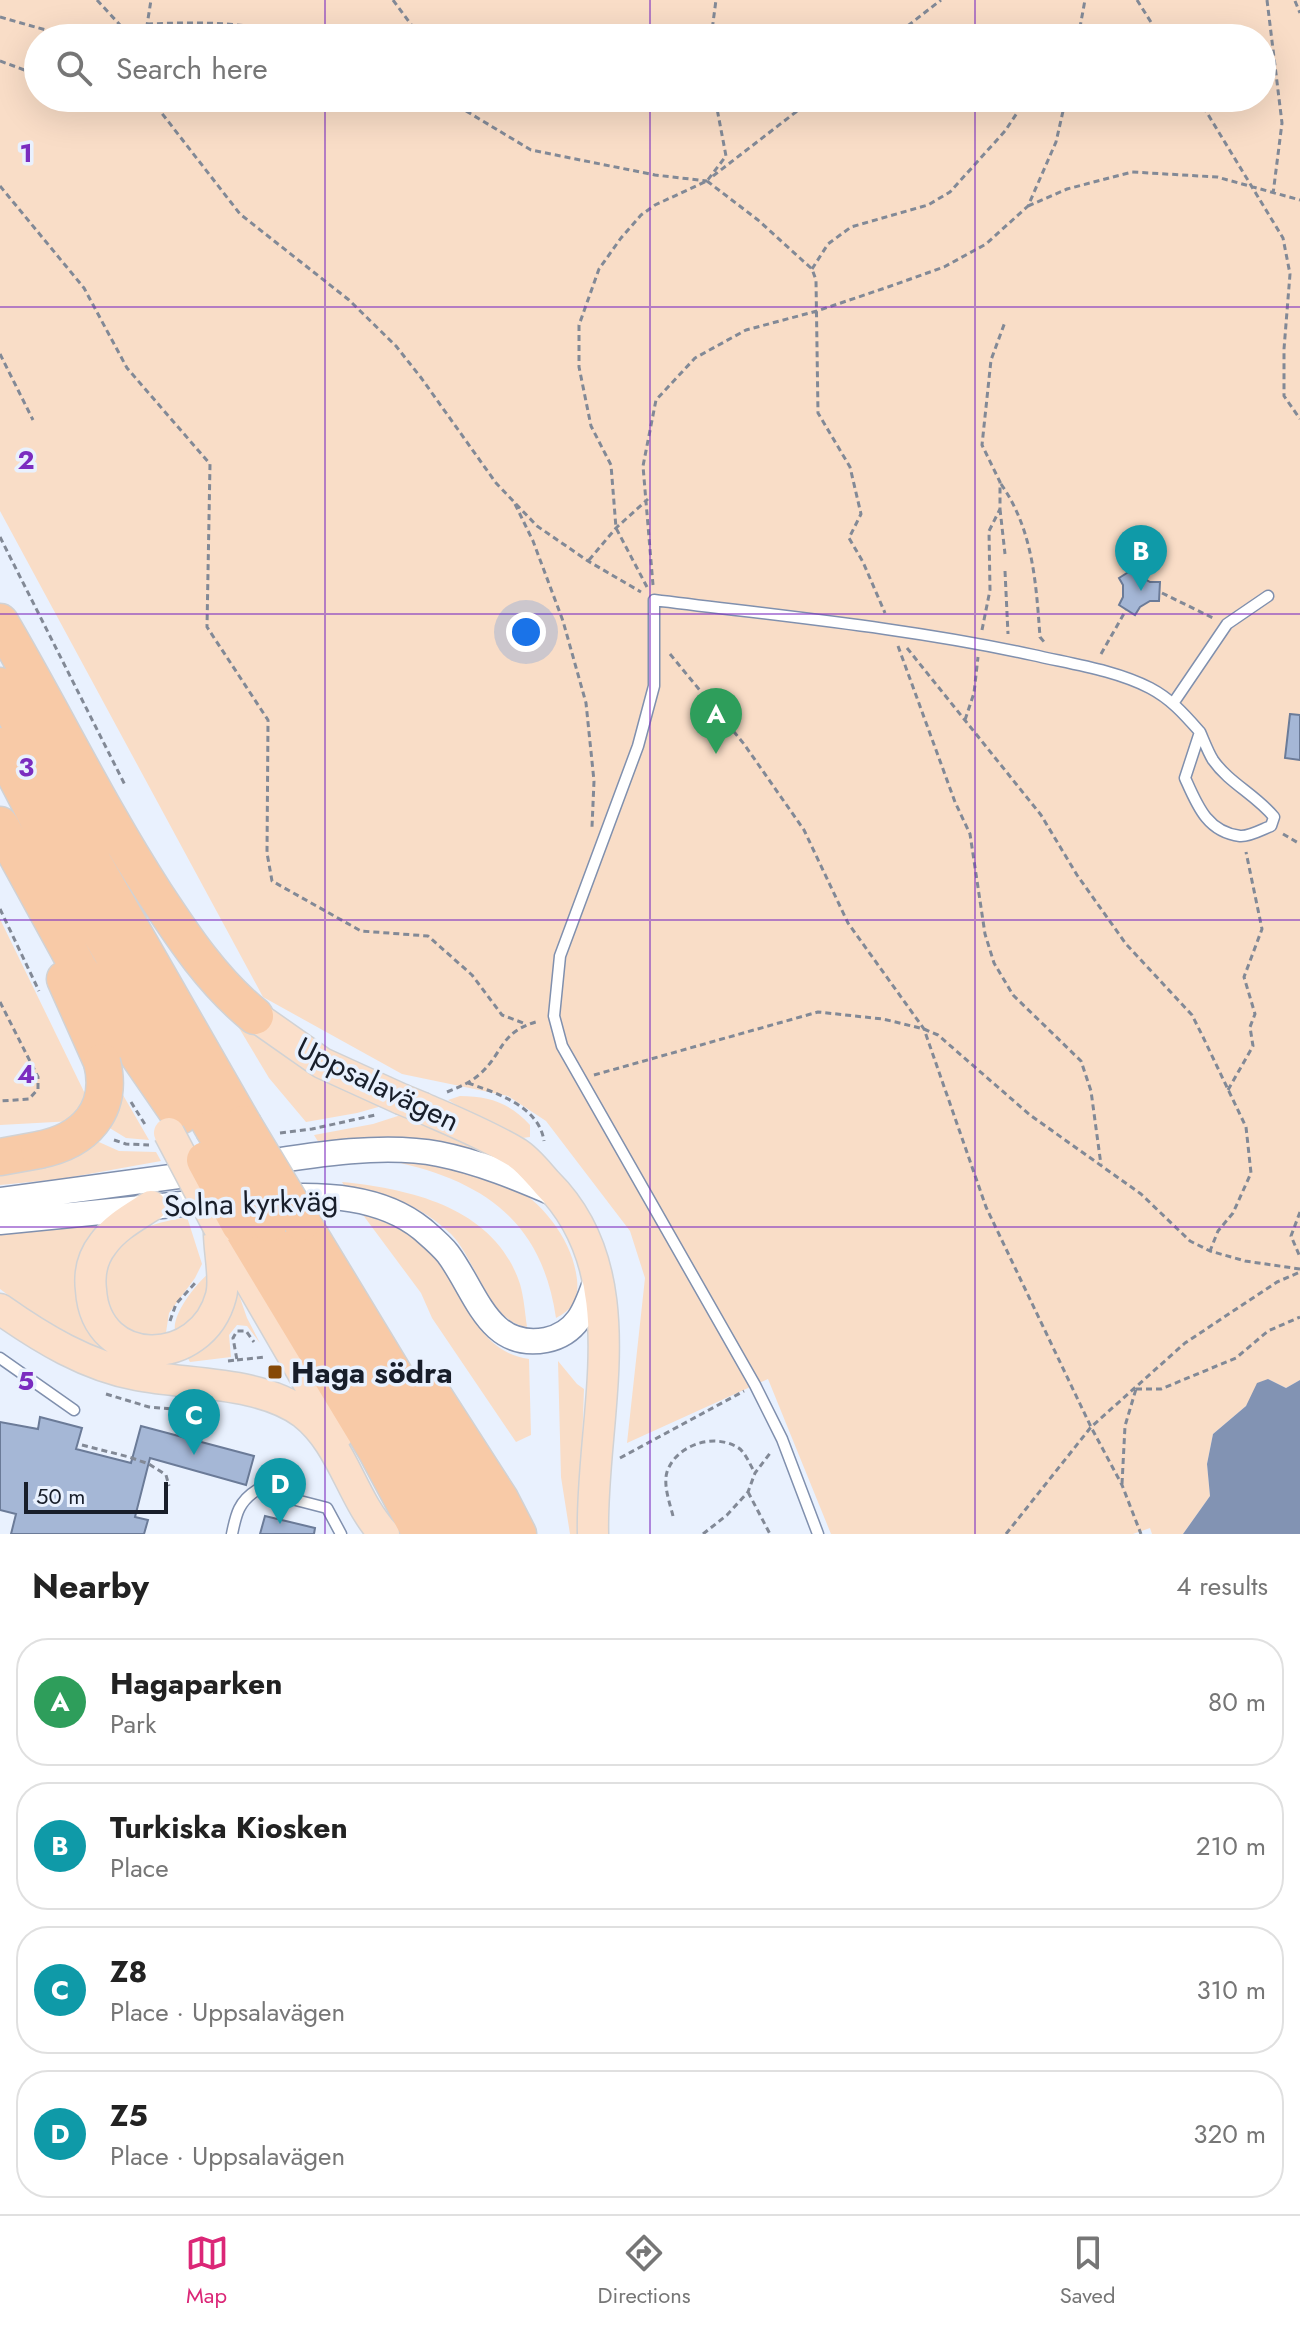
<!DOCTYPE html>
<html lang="en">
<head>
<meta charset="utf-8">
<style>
	:root { --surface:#fff; --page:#f6f6f6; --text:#222; --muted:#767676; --line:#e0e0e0; --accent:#db2777 }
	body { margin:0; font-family:Jost,sans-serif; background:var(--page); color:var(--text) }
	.scale { position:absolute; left:24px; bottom:20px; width:144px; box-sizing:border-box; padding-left:8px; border:4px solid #181e2a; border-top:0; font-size:22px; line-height:28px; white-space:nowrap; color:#181e2a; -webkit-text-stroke:6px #e9f1fe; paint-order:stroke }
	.you { position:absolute; left:526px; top:632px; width:28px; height:28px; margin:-20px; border:6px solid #fff; border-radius:50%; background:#1a73e8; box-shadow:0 0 0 12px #1a73e833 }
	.badge { display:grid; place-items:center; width:52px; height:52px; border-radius:50%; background:var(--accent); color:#fff; font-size:26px; font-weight:700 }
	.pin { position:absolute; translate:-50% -66px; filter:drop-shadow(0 2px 4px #0008) }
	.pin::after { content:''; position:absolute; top:42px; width:28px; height:24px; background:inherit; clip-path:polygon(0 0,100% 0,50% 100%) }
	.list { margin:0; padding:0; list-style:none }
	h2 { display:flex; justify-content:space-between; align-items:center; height:104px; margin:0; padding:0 32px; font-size:34px }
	h2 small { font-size:26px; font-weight:400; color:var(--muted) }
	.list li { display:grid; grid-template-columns:52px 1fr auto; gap:24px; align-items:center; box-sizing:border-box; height:128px; margin:0 16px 16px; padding:0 16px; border:2px solid var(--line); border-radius:32px }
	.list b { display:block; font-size:30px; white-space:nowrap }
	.list p { margin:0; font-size:26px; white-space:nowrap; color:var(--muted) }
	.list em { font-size:26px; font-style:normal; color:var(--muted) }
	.icon { flex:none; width:44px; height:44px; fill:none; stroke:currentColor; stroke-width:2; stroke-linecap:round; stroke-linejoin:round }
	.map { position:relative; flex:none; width:1300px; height:1534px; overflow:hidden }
	.search { position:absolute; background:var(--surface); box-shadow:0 8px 32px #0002; left:24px; right:24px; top:24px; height:88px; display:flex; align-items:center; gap:20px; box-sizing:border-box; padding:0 28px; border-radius:44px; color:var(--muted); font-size:30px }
	.sheet { height:680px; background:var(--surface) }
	nav { display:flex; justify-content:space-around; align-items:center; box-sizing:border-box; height:112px; border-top:2px solid var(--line); background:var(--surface); font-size:22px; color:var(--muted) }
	nav a { display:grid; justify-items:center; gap:4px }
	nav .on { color:var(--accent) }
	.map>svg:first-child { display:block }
	.green { fill:#f9ddc7; fill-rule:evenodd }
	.water { fill:#8293b3 }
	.building { fill:#a5b7d6; stroke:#6b7b98; stroke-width:2 }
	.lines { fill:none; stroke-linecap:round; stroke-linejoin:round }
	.service-casing { stroke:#8090ae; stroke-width:13 }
	.tertiary-casing { stroke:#8090ae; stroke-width:27 }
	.primary-casing { stroke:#d1d2d4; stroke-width:33 }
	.motorway-casing { stroke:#d1d2d4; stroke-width:39 }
	.path { stroke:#828996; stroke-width:3; stroke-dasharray:6 4; stroke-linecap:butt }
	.service { stroke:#fff; stroke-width:10 }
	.tertiary { stroke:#fff; stroke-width:24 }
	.primary { stroke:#fbdfca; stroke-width:30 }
	.motorway { stroke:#f8caa7; stroke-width:36 }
	.primary-bridge-casing { stroke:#d1d2d4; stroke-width:33; stroke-linecap:butt }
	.motorway-bridge-casing { stroke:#d1d2d4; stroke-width:39; stroke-linecap:butt }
	.primary-bridge { stroke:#fbdfca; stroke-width:30 }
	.motorway-bridge { stroke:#f8caa7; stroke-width:36 }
	.grid { fill:none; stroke:#7b2cbf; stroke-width:2; stroke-opacity:0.55 }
	.poi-dot { fill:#864907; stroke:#e9f1fe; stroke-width:3 }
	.labels { text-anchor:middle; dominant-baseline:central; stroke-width:7; stroke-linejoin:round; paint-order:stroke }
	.street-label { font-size:30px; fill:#181e2a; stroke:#e9f1fe }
	.poi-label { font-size:30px; font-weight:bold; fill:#181e2a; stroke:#e9f1fe; text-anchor:start }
	.grid-label { font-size:26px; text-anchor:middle; font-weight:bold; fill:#7b2cbf; stroke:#e9f1fe; stroke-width:7; stroke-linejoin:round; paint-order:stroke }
</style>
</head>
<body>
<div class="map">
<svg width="1300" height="1534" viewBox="0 0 1300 1534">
	<rect width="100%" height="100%" fill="#e9f1fe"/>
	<!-- green -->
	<path class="green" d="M0 0H1300V1380L1286 1388 1268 1379 1246 1406 1213 1434 1207 1464 1210 1496 1183 1534H1152L1150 1528 1133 1534H831L768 1379 627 1443 645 1278 630 1231 546 1121 508 1096 402 1074 263 997 0 511ZM38 38H1262V98H38Z
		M0 919 89 1102 73 1121 0 1125Z
		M227 1008 327 1082 382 1106 357 1113 306 1122 269 1078Z
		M123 1095 149 1140 126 1138 108 1127 118 1097Z
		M460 1096C489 1096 510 1103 530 1125V1137L514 1139 448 1100Z
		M404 1114 507 1162 319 1143 314 1135 373 1124Z
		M90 1138 119 1151 156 1152 161 1161 61 1179 0 1185V1163Z
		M411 1158C441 1166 473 1171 501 1181 537 1194 570 1236 576 1273 580 1294 576 1308 556 1318 542 1221 483 1180 391 1161Z
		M342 1182C412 1189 495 1208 520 1284 524 1298 525 1313 527 1327 489 1323 476 1259 451 1234 422 1206 385 1192 345 1187Z
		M363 1215C388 1222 413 1234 432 1253 466 1288 472 1351 529 1359L531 1435 516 1442 432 1318 421 1293Z
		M187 1217 202 1264 195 1278 169 1313 165 1339 140 1340 103 1309 106 1256C140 1228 144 1225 187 1217Z
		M114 1223 82 1302 170 1360 175 1369 141 1366 58 1332 0 1289V1235Z
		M210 1272 202 1315 175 1331C172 1313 197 1283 210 1272Z
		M233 1289 238 1292 247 1318 260 1343 247 1326 237 1325 229 1335 231 1357 190 1362 186 1355Z
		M558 1361 577 1384 584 1389 580 1501 582 1534H570L561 1477Z"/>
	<!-- water -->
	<path class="water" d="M1268 1379 1286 1388 1300 1380V1534H1183L1210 1496 1207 1464 1213 1434 1246 1406 1257 1383Z"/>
	<!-- building -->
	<path class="building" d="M1135 568 1140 576 1150 582H1160L1159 601H1150L1140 607 1135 615 1119 605 1123 597V585L1119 578Z
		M1290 714 1300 715V760L1285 758Z
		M40 1417 82 1428 76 1449 131 1463 141 1426 254 1456 246 1485 150 1458 135 1517 148 1520 144 1534H11L16 1514 0 1510V1422L38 1429Z
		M265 1516 315 1528 314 1534H260Z"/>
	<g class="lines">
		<defs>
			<path id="service" d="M1174 702 1227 624 1268 596
				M0 1358 74 1410
				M232 1534C236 1514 239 1501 257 1490L327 1508 341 1534
				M818 1534 782 1439 755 1385 562 1046 554 1016 560 956 638 746 654 686V600C781 616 909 628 1033 655 1072 664 1115 670 1150 688 1171 699 1184 714 1200 732L1185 778C1197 805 1207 832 1240 836 1249 837 1263 829 1271 826L1274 817C1256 795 1229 783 1213 760 1208 752 1204 741 1200 732"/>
			<path id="tertiary" d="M256 1164C312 1155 383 1143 439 1154 479 1162 518 1178 555 1194
				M274 1197C324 1194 381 1196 422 1229 430 1236 441 1245 448 1254 476 1291 488 1351 546 1340 580 1333 587 1305 597 1277
				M0 1200 208 1172
				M0 1222 222 1200"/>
			<path id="primary" d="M255 1016 322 1063 401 1099
				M423 1108C455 1122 487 1135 517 1153 528 1160 538 1173 547 1183 640 1275 590 1419 593 1534
				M151 1206C134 1217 115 1227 103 1244 92 1258 89 1274 91 1290 96 1370 202 1369 221 1296 226 1277 218 1249 219 1228
				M224 1237 338 1434
				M0 1309C41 1338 87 1366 137 1375 188 1385 260 1381 303 1413 343 1444 351 1498 384 1534"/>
			<path id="motorway" d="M0 622C53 712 98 806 155 894 184 938 213 982 255 1016
				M0 686 94 864 243 1124
				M0 746 68 877 213 1128
				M0 825 79 969 180 1116
				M65 979 102 1062
				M0 1157 39 1150
				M302 1222 491 1534
				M269 1223 431 1485 457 1534
				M240 1225 376 1450 421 1534
				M428 1387 500 1499 518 1534"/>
		</defs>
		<!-- service casing -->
		<use href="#service" class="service-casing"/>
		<!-- tertiary casing -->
		<use href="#tertiary" class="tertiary-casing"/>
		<!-- primary casing -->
		<use href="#primary" class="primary-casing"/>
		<!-- motorway casing -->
		<use href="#motorway" class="motorway-casing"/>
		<!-- path -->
		<path class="path" d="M97 0 132 38
			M393 0 421 38
			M1137 0 1161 38
			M1267 0 1282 123 1273 194
			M1295 1 1300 13
			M0 17 74 38
			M147 24C198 22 250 21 299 38
			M145 38 151 0
			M711 38 716 0
			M892 38 941 0
			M1078 38 1085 0
			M0 61 38 75
			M114 98H120
			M150 98 240 214 349 300 396 346 422 379 496 483 537 526 588 561 641 592
			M439 98 461 108 531 150 655 175 707 181
			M456 98 461 108
			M1198 98 1283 238 1290 274 1284 349V396L1300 419
			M713 176 814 98
			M707 181 758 220 812 269 816 280 818 413 850 467 861 514 849 538 863 562 885 613
			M0 186 84 288 127 368 210 464 207 627 268 720 267 853 272 881 361 931 428 936 472 975 502 1015 526 1024
			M1028 206 1067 189 1132 172 1217 177 1300 200
			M812 269 828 244 851 227 928 205 950 192 1005 131 1027 98
			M0 354 33 420
			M1001 484C1033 530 1036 582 1040 637L1045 643
			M515 504 533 541 563 621 586 703 594 781 592 827
			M1000 509 1005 554
			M0 537 126 787
			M589 560 616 528 648 499
			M1005 571 1008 634
			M653 585 643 466 656 400 695 358 746 330 817 311 888 287 944 267 986 244 1028 206 1056 142 1066 98
			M647 587 616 528 611 465 591 426 579 367V325L599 269 621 238 641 215 655 205 707 181 726 156 715 98
			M1162 593 1213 618
			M982 630 990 590 989 531 1000 509V482L982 445 991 360 1005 322
			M898 646 955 802 970 834 985 934 994 963 1013 995 1081 1061 1091 1091 1101 1165
			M907 648 1041 815 1077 875 1126 944 1192 1015 1203 1037 1246 1127 1251 1173 1233 1213 1218 1231 1210 1251
			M670 654 744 744 804 830 848 923 924 1029 986 1207 1091 1427 1122 1485 1141 1534
			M1101 654 1126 610
			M965 720 974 693 978 657
			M1283 834 1300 844
			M0 909 39 991
			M0 1002 38 1077V1089L29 1099 0 1101
			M594 1075 818 1012 883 1019 924 1029 938 1035 1030 1115 1141 1194 1190 1241 1210 1251 1245 1261 1300 1269
			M468 1083C496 1093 539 1106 544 1141
			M1228 1090 1253 1046 1250 1027 1255 1014 1244 977 1262 929 1246 852
			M447 1092C459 1087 470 1083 480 1074 505 1051 499 1032 539 1021
			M131 1102 146 1126
			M280 1133 312 1129 375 1115
			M114 1140 126 1144 149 1145
			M1300 1212 1291 1236 1300 1257
			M170 1321 176 1304 197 1281
			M237 1360 265 1357
			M228 1361 237 1360 233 1338 237 1331H246L254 1342
			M1136 1389H1161L1236 1358 1268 1331 1300 1317
			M106 1394 149 1407 185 1410V1406
			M82 1445 129 1457 149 1464 166 1475 169 1486
			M620 1458 744 1391
			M1122 1484 1125 1426 1136 1389
			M748 1492 770 1534
			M673 1516C670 1504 663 1485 667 1472 676 1445 713 1433 737 1447 745 1451 750 1465 755 1473
			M703 1534 727 1515 748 1492 755 1473 771 1452
			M1006 1534 1091 1427 1185 1343 1277 1282 1300 1272"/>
		<!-- service -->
		<use href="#service" class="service"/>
		<!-- tertiary -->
		<use href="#tertiary" class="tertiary"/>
		<!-- primary -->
		<use href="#primary" class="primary"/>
		<!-- motorway -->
		<use href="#motorway" class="motorway"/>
		<defs>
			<path id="primary-bridge" d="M401 1099 423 1108
				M169 1133 219 1228"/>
			<path id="motorway-bridge" d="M243 1124 302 1222
				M213 1128 269 1223
				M39 1150C84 1141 114 1111 102 1062
				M205 1160 240 1225"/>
		</defs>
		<!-- primary-bridge casing -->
		<use href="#primary-bridge" class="primary-bridge-casing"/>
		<!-- motorway-bridge casing -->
		<use href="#motorway-bridge" class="motorway-bridge-casing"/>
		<!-- primary-bridge -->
		<use href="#primary-bridge" class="primary-bridge"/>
		<!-- motorway-bridge -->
		<use href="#motorway-bridge" class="motorway-bridge"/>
	</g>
	<!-- grid -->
	<path class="grid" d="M325 0V38M650 0V38M975 0V38M325 98V1534M650 98V1534M975 98V1534M0 307H1300M0 614H1300M0 920H1300M0 1227H1300"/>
	<!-- markers -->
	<rect class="poi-dot" x="267" y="1364" width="16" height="16" rx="4"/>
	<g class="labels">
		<!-- street labels -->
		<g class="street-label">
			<text transform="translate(378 1084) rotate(26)">Uppsalavägen</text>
			<text transform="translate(251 1203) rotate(-2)">Solna kyrkväg</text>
		</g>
		<!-- poi labels -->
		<g class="poi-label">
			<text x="291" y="1372">Haga södra</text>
		</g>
	</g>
	<g class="grid-label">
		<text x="26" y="162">1</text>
		<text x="26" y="469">2</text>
		<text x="26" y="776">3</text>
		<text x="26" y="1083">4</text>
		<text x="26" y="1390">5</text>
	</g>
</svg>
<div class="scale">50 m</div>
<div class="you"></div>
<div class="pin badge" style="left:716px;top:754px;background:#2e9e5b">A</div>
<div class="pin badge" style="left:1141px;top:591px;background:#0f9aa8">B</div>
<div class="pin badge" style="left:194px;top:1455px;background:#0f9aa8">C</div>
<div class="pin badge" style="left:280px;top:1524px;background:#0f9aa8">D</div>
<div class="search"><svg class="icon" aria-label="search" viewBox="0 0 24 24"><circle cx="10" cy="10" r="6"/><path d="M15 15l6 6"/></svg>Search here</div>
</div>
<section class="sheet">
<h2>Nearby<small>4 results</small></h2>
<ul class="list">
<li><span class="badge" style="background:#2e9e5b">A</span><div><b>Hagaparken</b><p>Park</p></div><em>80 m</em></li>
<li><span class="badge" style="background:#0f9aa8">B</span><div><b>Turkiska Kiosken</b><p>Place</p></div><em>210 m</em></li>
<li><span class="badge" style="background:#0f9aa8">C</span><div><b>Z8</b><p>Place · Uppsalavägen</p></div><em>310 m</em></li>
<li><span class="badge" style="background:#0f9aa8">D</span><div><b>Z5</b><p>Place · Uppsalavägen</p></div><em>320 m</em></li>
</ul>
</section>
<nav>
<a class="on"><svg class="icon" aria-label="map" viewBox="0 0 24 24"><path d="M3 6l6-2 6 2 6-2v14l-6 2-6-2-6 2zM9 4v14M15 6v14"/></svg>Map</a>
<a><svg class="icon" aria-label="directions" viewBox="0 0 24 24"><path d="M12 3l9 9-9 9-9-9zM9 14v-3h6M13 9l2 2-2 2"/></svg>Directions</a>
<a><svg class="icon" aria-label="saved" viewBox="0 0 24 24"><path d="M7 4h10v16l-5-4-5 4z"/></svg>Saved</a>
</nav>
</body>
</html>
